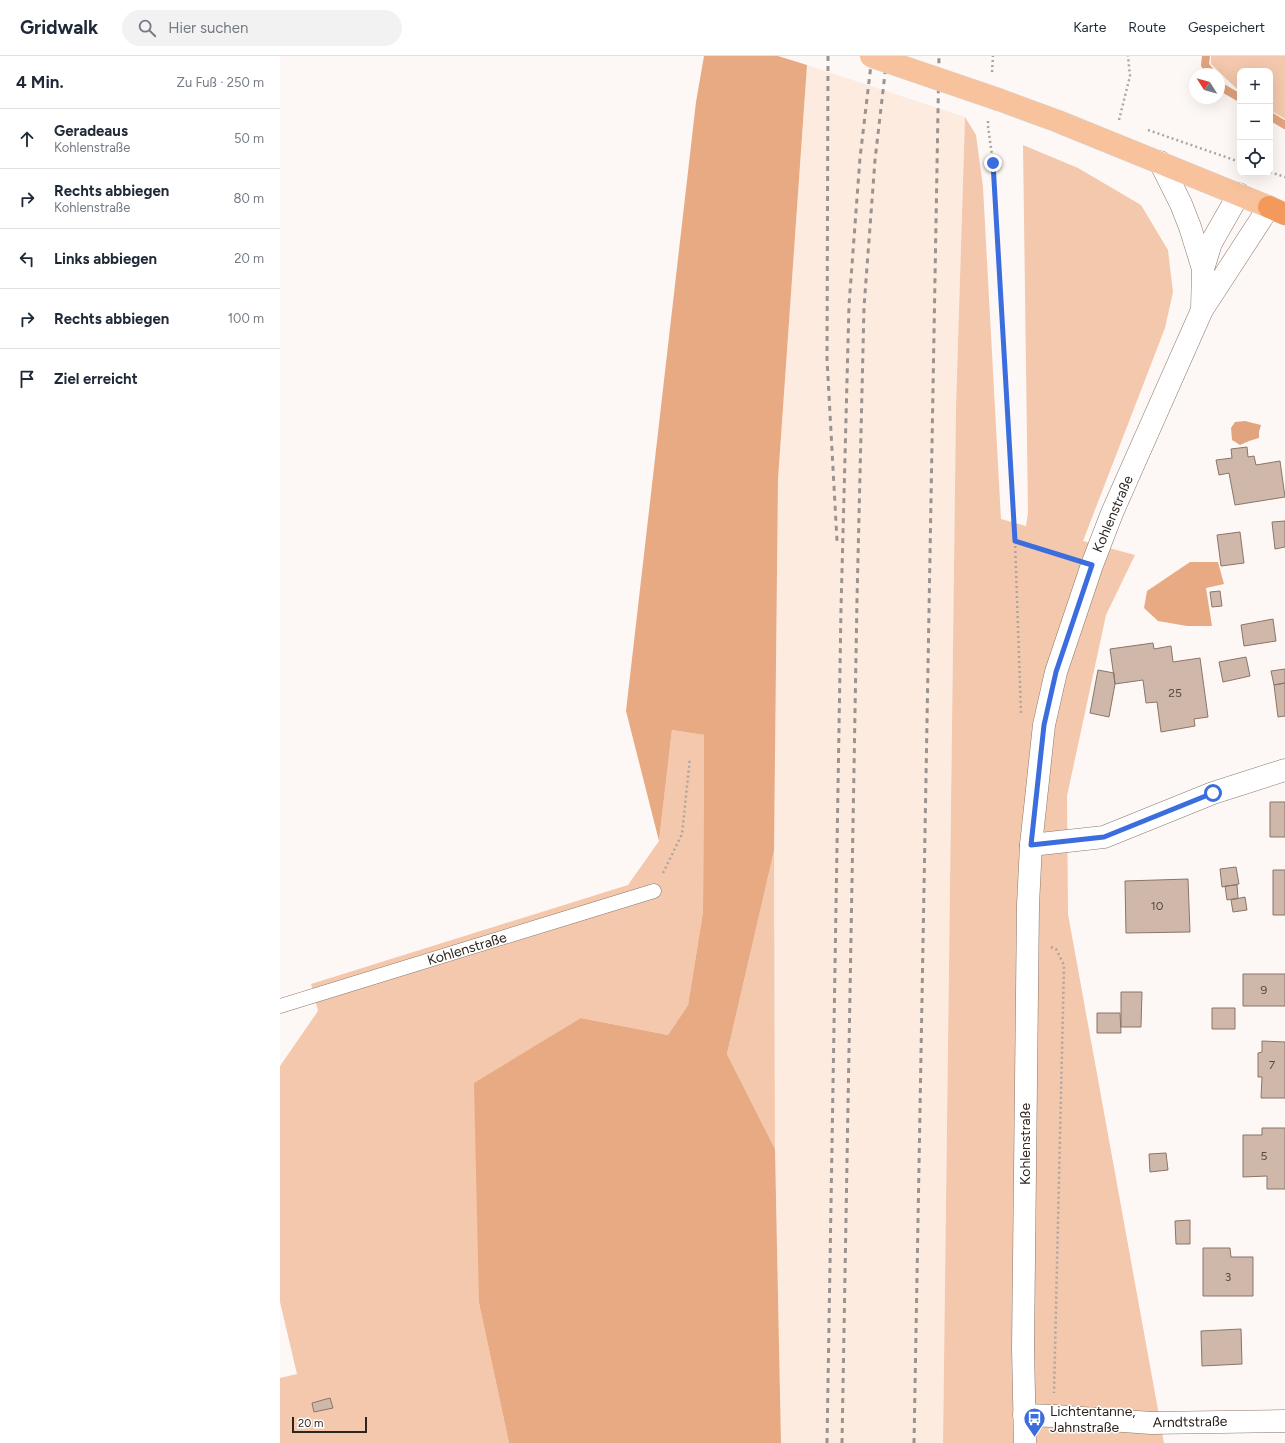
<!DOCTYPE html>
<html lang="de">
<head>
<meta charset="utf-8">
<style>
	:root { --surface:#fff; --page:#f2f2f3; --text:#1f2937; --muted:#747a83; --line:#e0e1e3 }
	body { margin:0; font-family:Figtree,sans-serif; background:var(--page); color:var(--text) }
	.controls { position:absolute; right:12px; top:12px; display:grid; overflow:hidden; border-radius:8px; box-shadow:0 4px 16px #0002 }
	.controls button { width:36px; height:36px; display:grid; place-items:center; padding:0; border:0; border-bottom:1px solid var(--line); background:var(--surface); color:var(--text); font:20px sans-serif }
	.compass { position:absolute; left:909px; top:12px; width:36px; height:36px; border-radius:50%; background:var(--surface); box-shadow:0 4px 16px #0002; rotate:307deg }
	.scale { position:absolute; left:12px; bottom:10px; width:75px; box-sizing:border-box; padding-left:4px; border:2px solid #2d241e; border-top:0; font-size:11px; line-height:14px; white-space:nowrap; color:#2d241e; -webkit-text-stroke:3px #fff; paint-order:stroke }
	.stop { position:absolute; width:12px; height:12px; margin:-9px; border:3px solid #3b6dde; border-radius:50%; background:#fff }
	.stop.end { background:#3b6dde; border-color:#fff; box-shadow:0 1px 4px #0008 }
	.list { margin:0; padding:0; list-style:none }
	h2 { display:flex; justify-content:space-between; align-items:center; height:52px; margin:0; padding:0 16px; font-size:17px }
	h2 small { font-size:13px; font-weight:400; color:var(--muted) }
	.list li { display:grid; grid-template-columns:26px 1fr auto; gap:12px; align-items:center; box-sizing:border-box; height:60px; padding:0 16px; border-top:1px solid var(--line) }
	.list b { display:block; font-size:15px; white-space:nowrap }
	.list p { margin:0; font-size:13px; white-space:nowrap; color:var(--muted) }
	.list em { font-size:13px; font-style:normal; color:var(--muted) }
	.icon { flex:none; width:22px; height:22px; fill:none; stroke:currentColor; stroke-width:2; stroke-linecap:round; stroke-linejoin:round }
	.map { position:relative; flex:none; width:1005px; height:1387px; overflow:hidden }
	header { display:flex; align-items:center; gap:24px; box-sizing:border-box; height:56px; padding:0 20px; background:var(--surface); border-bottom:1px solid var(--line) }
	header strong { font-size:19px }
	nav { display:flex; gap:22px; margin-inline-start:auto; font-size:14px }
	.search { width:280px; height:36px; background:var(--page); display:flex; align-items:center; gap:10px; box-sizing:border-box; padding:0 14px; border-radius:22px; color:var(--muted); font-size:15px }
	main { display:flex }
	aside { flex:1; background:var(--surface) }
	.map>svg:first-child { display:block }
	.built { fill:#feebdf }
	.green { fill:#f3c8ad }
	.forest { fill:#e8aa82 }
	.water { fill:#e2a47d }
	.lines { fill:none; stroke-linecap:round; stroke-linejoin:round }
	.stream { stroke:#e2a47d; stroke-width:8 }
	.building { fill:#cfb7a9; stroke:#8b7568 }
	.lane-casing { stroke:#8b7668; stroke-width:15 }
	.street-casing { stroke:#8b7668; stroke-width:23 }
	.secondary-casing { stroke:#8b7668; stroke-width:23 }
	.primary-casing { stroke:#d5d3d2; stroke-width:23 }
	.highway-casing { stroke:#d5d3d2; stroke-width:23 }
	.path { stroke:#aca5a1; stroke-width:2.5; stroke-dasharray:2 3; stroke-linecap:butt }
	.lane { stroke:#fff; stroke-width:14 }
	.street { stroke:#fff; stroke-width:22 }
	.secondary { stroke:#fff; stroke-width:22 }
	.primary { stroke:#f8c29d; stroke-width:22 }
	.highway { stroke:#f3995c; stroke-width:22 }
	.rail { stroke:#9a938f; stroke-width:3; stroke-dasharray:5 5; stroke-linecap:butt }
	.primary-bridge-casing { stroke:#d5d3d2; stroke-width:23; stroke-linecap:butt }
	.primary-bridge { stroke:#f8c29d; stroke-width:22 }
	.route { stroke:#3b6dde; stroke-width:5 }
	.labels { text-anchor:middle; dominant-baseline:central; stroke-width:3; stroke-linejoin:round; paint-order:stroke }
	.number-label { font-size:12px; fill:#564941 }
	.street-label { font-size:14px; fill:#2d241e; stroke:#fff }
	.poi-label { font-size:14px; fill:#2d241e; stroke:#fff; text-anchor:start }
</style>
</head>
<body>
<header>
<strong>Gridwalk</strong>
<div class="search"><svg class="icon" aria-label="search" viewBox="0 0 24 24"><circle cx="10" cy="10" r="6"/><path d="M15 15l6 6"/></svg>Hier suchen</div>
<nav><a>Karte</a><a>Route</a><a>Gespeichert</a></nav>
</header>
<main>
<aside>
<h2>4 Min.<small>Zu Fuß · 250 m</small></h2>
<ul class="list">
<li><svg class="icon" aria-label="ahead" viewBox="0 0 24 24"><path d="M12 20V5M6 11l6-6 6 6"/></svg><div><b>Geradeaus</b><p>Kohlenstraße</p></div><em>50 m</em></li>
<li><svg class="icon" aria-label="right" viewBox="0 0 24 24"><path d="M7 20v-9h11M14 6l5 5-5 5"/></svg><div><b>Rechts abbiegen</b><p>Kohlenstraße</p></div><em>80 m</em></li>
<li><svg class="icon" aria-label="left" viewBox="0 0 24 24"><path d="M17 20v-9H6M10 6l-5 5 5 5"/></svg><div><b>Links abbiegen</b></div><em>20 m</em></li>
<li><svg class="icon" aria-label="right" viewBox="0 0 24 24"><path d="M7 20v-9h11M14 6l5 5-5 5"/></svg><div><b>Rechts abbiegen</b></div><em>100 m</em></li>
<li><svg class="icon" aria-label="arrive" viewBox="0 0 24 24"><path d="M6 21V4h12l-3 4 3 4H6"/></svg><div><b>Ziel erreicht</b></div></li>
</ul>
</aside>
<div class="map">
<svg width="1005" height="1387" viewBox="0 0 1005 1387">
	<rect width="100%" height="100%" fill="#fdf8f5"/>
	<!-- built -->
	<path class="built" d="M527 9 685 61 676 351 663 1387H501L495 1093 494 795 498 423Z"/>
	<!-- green -->
	<path class="green" d="M931 0H1005V63L990 54V15H960V36L931 8Z
		M685 61 696 79 703 131 721 463 746 470 748 457 743 89 798 112 861 149 888 194 893 236 885 272 803 485 855 499 826 559 787 740 788 858 884 1387H663L676 351Z
		M392 674 424 679 423 856 408 949 388 979 301 962 199 1247 229 1387H0V1322L17 1318 0 1246V1010L38 955 31 928 348 829 379 785Z
		M494 795 495 1093 447 998Z"/>
	<!-- forest -->
	<path class="forest" d="M424 0H498L527 9 498 423 494 795 447 998 495 1093 501 1387H229L199 1247 194 1027 301 962 388 979 408 949 423 856 424 679 392 674 379 785 346 655 416 46Z
		M910 506H938L944 528 926 532 932 570H907L878 565 864 552 867 535Z"/>
	<!-- water -->
	<path class="water" d="M965 365 981 369 979 376V382L969 385 960 389 952 384 951 372 955 366Z"/>
	<g class="lines">
		<!-- stream -->
		<path class="stream" d="M926 0 925 9 932 18
			M939 28 941 31 960 42
			M990 60 1005 69"/>
	</g>
	<!-- building -->
	<path class="building" d="M967 391 968 401 974 400 976 409 1000 405 1005 441 955 449 949 417 939 419 936 404 952 402 951 393Z
		M1005 465V491L995 493 992 466Z
		M960 476 964 507 941 510 937 479Z
		M940 535 942 550 932 551 930 536Z
		M993 563 996 585 964 590 961 569Z
		M873 587 874 593 891 590 893 606 920 602 928 661 914 663 915 670 881 676 877 646 866 647 863 624 835 628 830 593Z
		M966 601 970 620 943 626 939 606Z
		M1005 613V627L994 629 991 615Z
		M818 614 834 617 835 628 829 661 810 657Z
		M1005 627V660L998 661 994 629Z
		M990 746H1005V781H990Z
		M956 811 959 828 942 831 940 813Z
		M993 814H1005V859H993Z
		M908 823 910 876 846 877 845 825Z
		M957 829 958 842 947 844 945 830Z
		M965 841 967 854 953 856 951 844Z
		M963 918H1005V950H963Z
		M841 936H862L861 971H841Z
		M932 952H955V973H932Z
		M817 957H840L841 977H817Z
		M982 985 1005 986V1042H981L982 1021H978V997L982 996Z
		M982 1072H1005V1133H987V1120L963 1121V1079H982Z
		M886 1097 888 1114 870 1116 869 1098Z
		M910 1164V1188H896L895 1165Z
		M923 1192H950L951 1201H973V1240H923Z
		M961 1273 962 1308 922 1310 921 1275Z
		M50 1342 53 1352 34 1356 32 1347Z"/>
	<g class="lines">
		<defs>
			<path id="lane" d="M0 950 374 835"/>
			<path id="street" d="M751 789 824 781 933 737 1005 714
				M744 1359 774 1360 871 1367 1005 1365"/>
			<path id="secondary" d="M880 106 901 148 910 171 923 213
				M922 253 923 213 931 187 959 138
				M745 1387 743 1292 748 849 751 789 764 669 776 616 812 509 832 457 922 254 989 151"/>
			<path id="primary" d="M720 44 777 65 989 151"/>
			<path id="highway" d="M989 151 1005 158"/>
		</defs>
		<!-- lane casing -->
		<use href="#lane" class="lane-casing"/>
		<!-- street casing -->
		<use href="#street" class="street-casing"/>
		<!-- secondary casing -->
		<use href="#secondary" class="secondary-casing"/>
		<!-- primary casing -->
		<use href="#primary" class="primary-casing"/>
		<!-- highway casing -->
		<use href="#highway" class="highway-casing"/>
		<!-- path -->
		<path class="path" d="M712 16 713 0
			M839 64 850 20 848 0
			M708 65V70L713 107 735 485 790 502
			M868 74 960 106
			M990 116 1005 121
			M735 485 741 657
			M383 817 402 778 410 702
			M771 891 776 893 784 909 774 1337"/>
		<!-- lane -->
		<use href="#lane" class="lane"/>
		<!-- street -->
		<use href="#street" class="street"/>
		<!-- secondary -->
		<use href="#secondary" class="secondary"/>
		<!-- primary -->
		<use href="#primary" class="primary"/>
		<!-- highway -->
		<use href="#highway" class="highway"/>
		<!-- rail -->
		<path class="rail" d="M548 0 547 303 557 485
			M547 1387 561 553 569 249 580 102 592 0
			M562 1387 577 544 584 251 595 104 607 0
			M634 1387 659 0"/>
		<defs>
			<path id="primary-bridge" d="M591 0 720 44"/>
		</defs>
		<!-- primary-bridge casing -->
		<use href="#primary-bridge" class="primary-bridge-casing"/>
		<!-- primary-bridge -->
		<use href="#primary-bridge" class="primary-bridge"/>
	</g>
	<g class="lines">
		<!-- route -->
		<path class="route" d="M713 107 735 485 812 509 776 616 764 669 751 789 824 781 933 737"/>
	</g>
	<!-- icons -->
	<defs>
		<symbol id="bus-pin" viewBox="-11 -11 22 30"><path d="M0 17L-7.5 6A9.5 9.5 0 1 1 7.5 6Z" fill="#3b6dde" stroke="#fff"/><path d="M-5-6H5V4H4V6H2V4H-2V6H-4V4H-5ZM-3.5-4V0h7V-4ZM-3.5 1.2v1.5H-2V1.2ZM2 1.2v1.5H3.5V1.2Z" fill="#fff"/></symbol>
	</defs>
	<g fill-rule="evenodd">
		<use href="#bus-pin" x="742" y="1350" width="25" height="34"/>
	</g>
	<g class="labels">
		<!-- number labels -->
		<g class="number-label">
			<text x="895" y="637">25</text>
			<text x="877" y="850">10</text>
			<text x="984" y="934">9</text>
			<text x="992" y="1009">7</text>
			<text x="984" y="1100">5</text>
			<text x="948" y="1221">3</text>
		</g>
		<!-- street labels -->
		<g class="street-label">
			<text transform="translate(833 458) rotate(-67)">Kohlenstraße</text>
			<text transform="translate(187 893) rotate(-17)">Kohlenstraße</text>
			<text transform="translate(745 1088) rotate(-90)">Kohlenstraße</text>
			<text transform="translate(910 1366) rotate(-1)">Arndtstraße</text>
		</g>
		<!-- poi labels -->
		<g class="poi-label">
			<text x="770" y="1355">Lichtentanne,<tspan x="770" dy="16">Jahnstraße</tspan></text>
		</g>
	</g>
</svg>
<div class="controls">
<button>+</button>
<button>−</button>
<button><svg class="icon" aria-label="locate" viewBox="0 0 24 24"><circle cx="12" cy="12" r="6"/><path d="M12 2v4M12 18v4M2 12h4M18 12h4"/></svg></button>
</div>
<svg class="compass" viewBox="-18 -18 36 36"><path d="M0-13l5 13h-10z" fill="#e53935"/><path d="M0 13l5-13h-10z" fill="#747a83"/></svg>
<div class="scale">20 m</div>
<div class="stop" style="left:933px;top:737px"></div>
<div class="stop end" style="left:713px;top:107px"></div>
</div>
</main>
</body>
</html>
